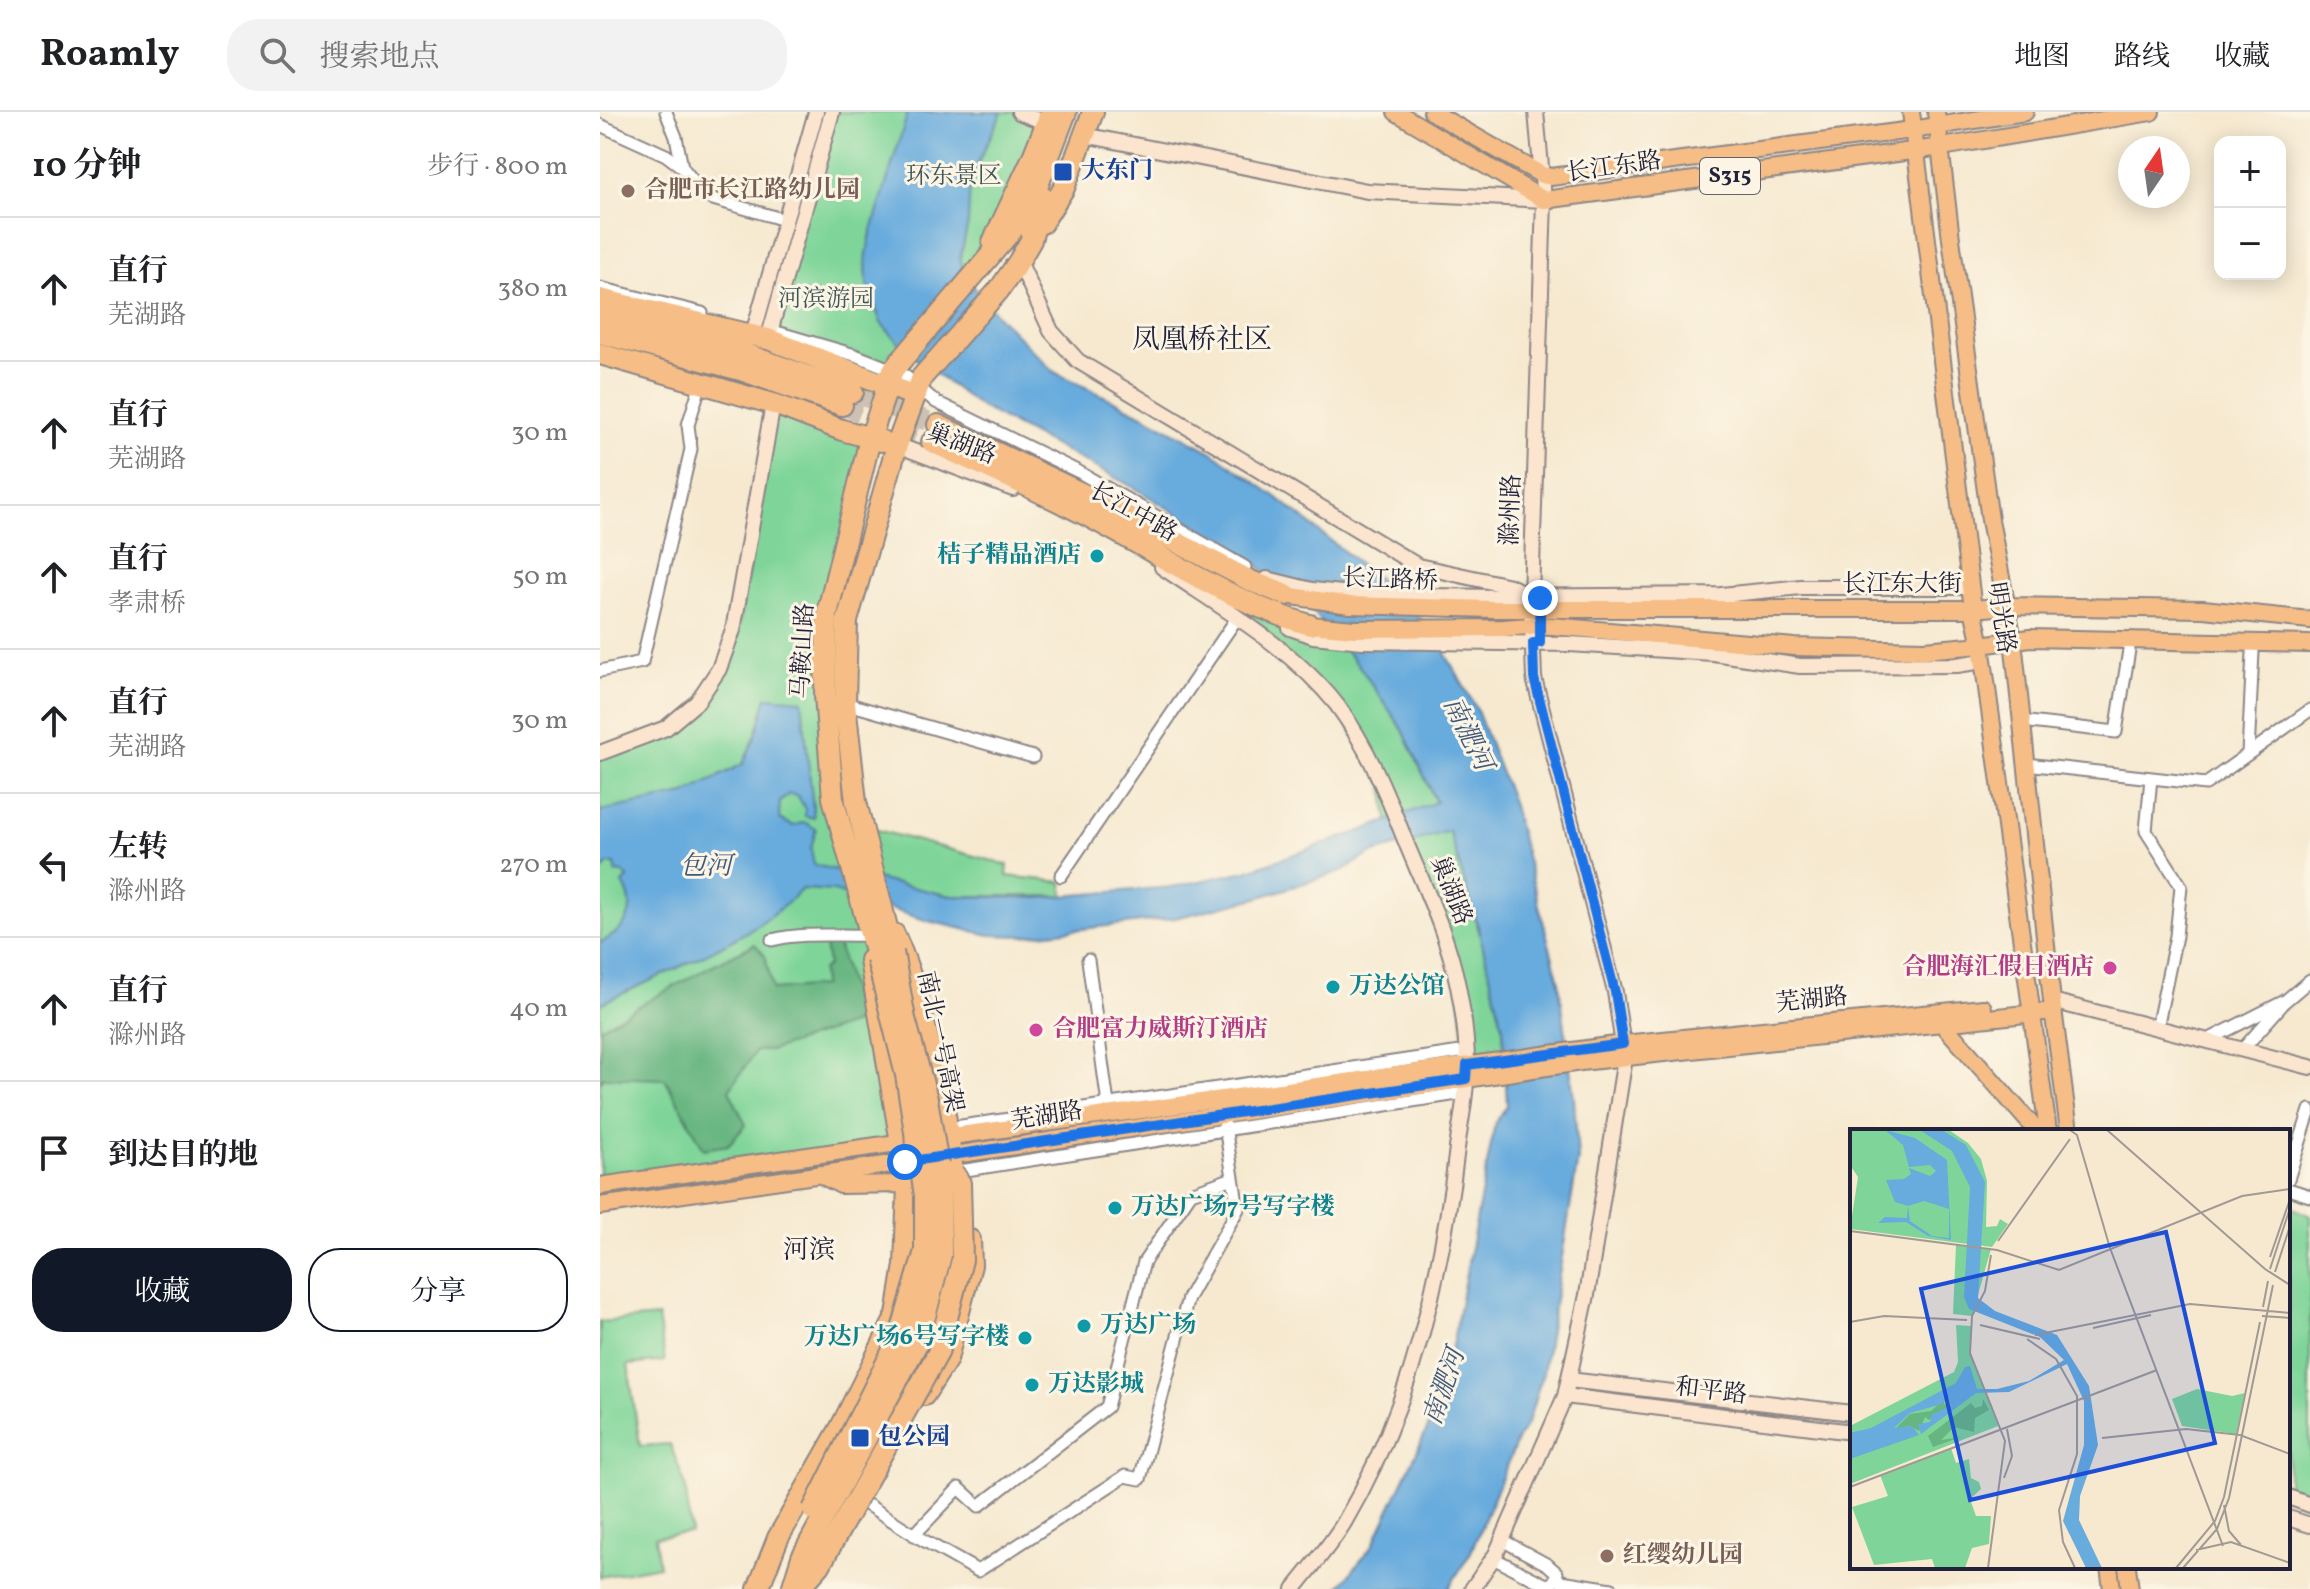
<!DOCTYPE html>
<html lang="zh">
<head>
<meta charset="utf-8">
<style>
	:root { --surface:#fff; --page:#f2f2f2; --text:#202124; --muted:#757577; --line:#e0e0e0; --accent:#111827 }
	body { margin:0; font-family:Vollkorn,"Noto Serif SC",serif; background:var(--page); color:var(--text) }
	.controls { position:absolute; right:24px; top:24px; display:grid; overflow:hidden; border-radius:16px; box-shadow:0 4px 20px #0003 }
	.controls button { width:72px; height:72px; display:grid; place-items:center; padding:0; border:0; border-bottom:2px solid var(--line); background:var(--surface); color:var(--text); font:40px sans-serif }
	.compass { position:absolute; left:1518px; top:24px; width:72px; height:72px; border-radius:50%; background:var(--surface); box-shadow:0 4px 20px #0003; rotate:13deg }
	.stop { position:absolute; width:24px; height:24px; margin:-18px; border:6px solid #1a73e8; border-radius:50%; background:#fff }
	.stop.end { background:#1a73e8; border-color:#fff; box-shadow:0 2px 8px #0008 }
	.list { margin:0; padding:0; list-style:none }
	h2 { display:flex; justify-content:space-between; align-items:center; height:104px; margin:0; padding:0 32px; font-size:34px }
	h2 small { font-size:26px; font-weight:400; color:var(--muted) }
	.list li { display:grid; grid-template-columns:52px 1fr auto; gap:24px; align-items:center; box-sizing:border-box; height:144px; padding:0 32px; border-top:2px solid var(--line) }
	.list b { display:block; font-size:30px; white-space:nowrap }
	.list p { margin:0; font-size:26px; white-space:nowrap; color:var(--muted) }
	.list em { font-size:26px; font-style:normal; color:var(--muted) }
	.actions { display:flex; gap:16px; padding:24px 32px }
	.actions a { flex:1; padding:18px 0; border:2px solid var(--accent); border-radius:32px; text-align:center; font-size:28px; color:var(--accent) }
	.actions .main { background:var(--accent); color:#fff }
	.icon { flex:none; width:44px; height:44px; fill:none; stroke:currentColor; stroke-width:2; stroke-linecap:round; stroke-linejoin:round }
	.map { position:relative; flex:none; width:1710px; height:1477px; overflow:hidden }
	header { display:flex; align-items:center; gap:48px; box-sizing:border-box; height:112px; padding:0 40px; background:var(--surface); border-bottom:2px solid var(--line) }
	header strong { font-size:38px }
	nav { display:flex; gap:44px; margin-inline-start:auto; font-size:28px }
	.search { width:560px; height:72px; background:var(--page); display:flex; align-items:center; gap:20px; box-sizing:border-box; padding:0 28px; border-radius:32px; color:var(--muted); font-size:30px }
	main { display:flex }
	aside { flex:1; background:var(--surface) }
	.map>svg:first-child { display:block }
	.green { fill:#7fd599; stroke:#507c6a; stroke-width:2 }
	.forest { fill:#67b681; stroke:#446c5e; stroke-width:2 }
	.water { fill:#68abdd; stroke:#45668c; stroke-width:2 }
	.lines { fill:none; stroke-linecap:round; stroke-linejoin:round }
	.highway-tunnel { stroke:#ccc1b2; stroke-width:20; stroke-dasharray:20 10; stroke-linecap:butt }
	.street-casing { stroke:#8c8686; stroke-width:15 }
	.secondary-casing { stroke:#8c8686; stroke-width:18 }
	.primary-casing { stroke:#8c8686; stroke-width:20 }
	.highway-casing { stroke:#8c8686; stroke-width:24 }
	.street { stroke:#fff; stroke-width:11 }
	.secondary { stroke:#fbe5cf; stroke-width:14 }
	.primary { stroke:#f6be86; stroke-width:16 }
	.highway { stroke:#f6be86; stroke-width:20 }
	.highway-bridge-casing { stroke:#8c8686; stroke-width:24; stroke-linecap:butt }
	.highway-bridge { stroke:#f6be86; stroke-width:20 }
	.route { stroke:#1a73e8; stroke-width:10 }
	.transit-dot { fill:#1a4fb4; stroke:#fcf5e5; stroke-width:3 }
	.education-dot { fill:#8d6e63; stroke:#fcf5e5; stroke-width:3 }
	.culture-dot { fill:#0f9aa8; stroke:#fcf5e5; stroke-width:3 }
	.hotel-dot { fill:#d1479c; stroke:#fcf5e5; stroke-width:3 }
	.labels { text-anchor:middle; dominant-baseline:central; stroke-width:6; stroke-linejoin:round; paint-order:stroke }
	.shield { fill:#fcf5e5; stroke:#63616e; stroke-width:2 }
	.shield-label { font-size:22px; font-weight:bold; fill:#22223b }
	.street-label { font-size:24px; fill:#22223b; stroke:#fcf5e5 }
	.transit-label { font-size:24px; font-weight:bold; fill:#164399; stroke:#fcf5e5; text-anchor:start }
	.park-label { font-size:24px; fill:#3e5857; stroke:#fcf5e5 }
	.education-label { font-size:24px; font-weight:bold; fill:#785e54; stroke:#fcf5e5; text-anchor:start }
	.culture-label { font-size:24px; font-weight:bold; fill:#0d838f; stroke:#fcf5e5; text-anchor:start }
	.hotel-label { font-size:24px; font-weight:bold; fill:#b23c85; stroke:#fcf5e5; text-anchor:end }
	.water-label { font-size:26px; font-style:italic; fill:#3e597c; stroke:#fcf5e5 }
	.neighbourhood-label { font-size:26px; fill:#22223b; stroke:#fcf5e5 }
	.quarter-label { font-size:28px; fill:#22223b; stroke:#fcf5e5 }
	.inset-road { fill:none; stroke:#a19994; stroke-width:2 }
	.view { fill:#1d4ed8; fill-opacity:0.15; stroke:#1d4ed8; stroke-width:4 }
	.inset-edge { fill:none; stroke:#22223b; stroke-width:4 }
</style>
</head>
<body>
<header>
<strong>Roamly</strong>
<div class="search"><svg class="icon" aria-label="search" viewBox="0 0 24 24"><circle cx="10" cy="10" r="6"/><path d="M15 15l6 6"/></svg>搜索地点</div>
<nav><a>地图</a><a>路线</a><a>收藏</a></nav>
</header>
<main>
<aside>
<h2>10 分钟<small>步行 · 800 m</small></h2>
<ul class="list">
<li><svg class="icon" aria-label="ahead" viewBox="0 0 24 24"><path d="M12 20V5M6 11l6-6 6 6"/></svg><div><b>直行</b><p>芜湖路</p></div><em>380 m</em></li>
<li><svg class="icon" aria-label="ahead" viewBox="0 0 24 24"><path d="M12 20V5M6 11l6-6 6 6"/></svg><div><b>直行</b><p>芜湖路</p></div><em>30 m</em></li>
<li><svg class="icon" aria-label="ahead" viewBox="0 0 24 24"><path d="M12 20V5M6 11l6-6 6 6"/></svg><div><b>直行</b><p>孝肃桥</p></div><em>50 m</em></li>
<li><svg class="icon" aria-label="ahead" viewBox="0 0 24 24"><path d="M12 20V5M6 11l6-6 6 6"/></svg><div><b>直行</b><p>芜湖路</p></div><em>30 m</em></li>
<li><svg class="icon" aria-label="left" viewBox="0 0 24 24"><path d="M17 20v-9H6M10 6l-5 5 5 5"/></svg><div><b>左转</b><p>滁州路</p></div><em>270 m</em></li>
<li><svg class="icon" aria-label="ahead" viewBox="0 0 24 24"><path d="M12 20V5M6 11l6-6 6 6"/></svg><div><b>直行</b><p>滁州路</p></div><em>40 m</em></li>
<li><svg class="icon" aria-label="arrive" viewBox="0 0 24 24"><path d="M6 21V4h12l-3 4 3 4H6"/></svg><div><b>到达目的地</b></div></li>
</ul>
<div class="actions"><a class="main">收藏</a><a>分享</a></div>
</aside>
<div class="map">
<svg width="1710" height="1477" viewBox="0 0 1710 1477">
	<rect width="100%" height="100%" fill="#fcf5e5"/>
	<filter id="ink" filterUnits="userSpaceOnUse"><feTurbulence type="fractalNoise" baseFrequency=".0125" numOctaves="2"/><feDisplacementMap in="SourceGraphic" scale="16" xChannelSelector="R" yChannelSelector="G"/><feConvolveMatrix kernelMatrix="1 2 1 2 8 2 1 2 1" color-interpolation-filters="sRGB"/></filter>
	<filter id="wash" filterUnits="userSpaceOnUse"><feTurbulence type="fractalNoise" baseFrequency=".006" numOctaves="4" result="noise"/><feDisplacementMap in="SourceGraphic" scale="32" xChannelSelector="R" yChannelSelector="G"/><feGaussianBlur stdDeviation="1.8" result="paint"/><feColorMatrix in="noise" values="0 0 0 0 0 0 0 0 0 0 0 0 0 0 0 0 0 1.4 0 .05"/><feComposite in="paint" operator="in"/></filter>
	<g filter="url(#wash)">
		<rect width="100%" height="100%" fill="#f6e9d0"/>
		<!-- green -->
		<path class="green" d="M232 0H451L381 155 293 258 170 219Z
			M177 293 270 327 227 502 233 686 266 804 301 1030 0 1074V640L87 606 133 548Z
			M602 476 736 527 760 555 803 618 849 719 877 811 903 916 905 947 867 953 859 877 818 756 788 709 783 673 735 591Z
			M262 714 408 753 407 764 462 770 464 784H351L275 768Z
			M1688 1094 1710 1103V1385L1688 1377Z
			M58 1205 65 1249 28 1253 40 1334 70 1332 85 1372 91 1421 55 1425 59 1454 0 1465V1210Z"/>
		<!-- forest -->
		<path class="forest" d="M237 829 260 909 170 939H156L129 978 146 1013 128 1033 104 1037 65 967 3 965 0 972V916L107 856 155 832 165 844 173 878 223 874 222 858 228 854 225 831Z"/>
		<!-- water -->
		<path class="water" d="M308 0H402L370 68 368 111 360 148 368 168 397 203 454 260 537 300 612 340 675 384 781 469 831 516 876 596 912 690 959 870 974 986 978 1047 943 1261 928 1310 919 1324 871 1440 848 1477H738L773 1433 842 1286 895 1011 907 994 903 916 877 811 849 719 771 742 742 759 657 786 575 806 423 824 390 823 328 809 234 779 202 777C154 827 63 862 0 892V831C27 817 39 798 23 771L28 766 23 761 15 760V752H9L0 760V699L85 682 143 652 156 623 167 585 202 588 214 706 205 704V697L198 684 189 682 180 690 179 707 193 714 204 710 216 717 211 737 214 753 351 784 438 786 572 775 646 759 764 718 836 690 803 618 760 555 713 500 648 445 533 375 379 294 307 240 281 211 267 172 266 148 270 125Z"/>
	</g>
	<g filter="url(#ink)">
		<g class="lines">
			<!-- highway-tunnel -->
			<path class="highway-tunnel" d="M253 280 338 313
				M242 293 332 330"/>
			<defs>
				<path id="street" d="M66 0 76 25 82 55
					M0 13 66 43 82 55 106 85 185 108
					M0 176 102 201
					M173 219 255 243 293 258 305 264 336 290 479 360 645 455
					M0 559 42 550 91 337 88 313 101 271
					M245 591 433 645
					M1421 609 1516 620 1529 538
					M1648 642 1653 540
					M1426 652 1606 672 1710 598
					M1551 666 1546 719 1581 774 1576 824 1557 916
					M461 764 637 506
					M172 828C202 820 236 824 268 823
					M488 848 508 992
					M1606 929 1685 889 1710 868
					M1642 938 1682 893
					M348 1016 867 939
					M353 1060 864 981
					M1688 1067 1710 998
					M1688 1077 1710 1084
					M255 1385 323 1428 378 1459 525 1364 540 1367 588 1186 638 1097 623 1002
					M314 1423 359 1376 379 1394 507 1295 544 1150 591 1081 633 1066
					M893 1446 944 1472 950 1473 955 1468 957 1461 948 1453 902 1428
					M955 1468 1012 1477"/>
				<path id="secondary" d="M419 0 447 11
					M484 23 767 79 944 88
					M419 149 451 219 478 249 818 454 910 474 927 483
					M153 222 216 0
					M168 227 232 0
					M297 333 413 377
					M562 455C622 496 691 535 737 593 768 634 788 685 807 733 826 779 848 824 858 874 863 899 867 927 867 952 867 980 861 1008 857 1036 842 1163 810 1298 745 1409 731 1433 711 1455 694 1477
					M667 467 712 478 762 483 899 485 1121 483 1201 475H1371
					M690 516 713 524 763 529 969 532 1113 541 1200 554 1357 553 1383 549
					M0 641 66 616 97 590 119 557 133 518 173 292
					M1452 889 1710 955
					M969 1268 1252 1301
					M965 1284 1252 1320
					M1688 1385 1710 1393
					M1688 1406 1710 1413
					M872 1477 896 1442 965 1284 987 1183 1025 946 1015 880 934 566 931 485 944 88 936 0"/>
				<path id="primary" d="M796 0 944 88 1342 35 1551 0
					M832 0 942 63 951 65 1312 18 1425 0
					M1311 0 1373 497 1381 533 1448 1019
					M1336 0 1351 127 1390 408 1413 528 1452 889 1469 1019
					M686 483 750 493 893 497H1373L1408 494 1603 497 1710 508
					M710 513 754 517 904 516 940 513 1195 535 1325 538 1381 533 1430 526 1710 532
					M1342 911 1437 1019
					M338 1026 1023 932 1383 896
					M340 1045 981 950 1453 899
					M219 1062 241 1073 308 1072
					M0 1074 311 1029
					M0 1094 313 1049
					M1509 1455 1512 1477
					M1527 1455 1530 1477"/>
				<path id="highway" d="M442 111 464 76 493 0
					M393 130 432 47 451 0
					M0 187 168 227 315 284
					M0 203 128 236 253 280
					M0 221 141 258 242 293
					M0 242 177 293 242 318 282 329
					M338 313 498 389 651 469 686 483
					M332 330C387 356 444 380 497 409 568 447 633 491 710 513
					M294 822C311 859 321 898 331 938 342 985 352 1029 353 1077
					M293 840 256 690 245 591 247 509 297 333 322 265 399 178 419 149 431 128 443 85
					M277 847 233 686 225 583 227 502 270 327 293 258 418 111 433 86 466 0
					M324 1283 347 1247 371 1153 370 1128
					M158 1477 178 1426 240 1317 297 1203 305 1153 308 1072 270 848"/>
			</defs>
			<!-- street casing -->
			<use href="#street" class="street-casing"/>
			<!-- secondary casing -->
			<use href="#secondary" class="secondary-casing"/>
			<!-- primary casing -->
			<use href="#primary" class="primary-casing"/>
			<!-- highway casing -->
			<use href="#highway" class="highway-casing"/>
			<!-- street -->
			<use href="#street" class="street"/>
			<!-- secondary -->
			<use href="#secondary" class="secondary"/>
			<!-- primary -->
			<use href="#primary" class="primary"/>
			<!-- highway -->
			<use href="#highway" class="highway"/>
			<defs>
				<path id="highway-bridge" d="M213 1398 300 1224 325 1139V1084L306 963 277 847
					M192 1477 202 1445 319 1228 341 1143 340 1065 327 987 305 907 293 840
					M199 1477 220 1453 338 1241 362 1148 360 1071 353 1060"/>
			</defs>
			<!-- highway-bridge casing -->
			<use href="#highway-bridge" class="highway-bridge-casing"/>
			<!-- highway-bridge -->
			<use href="#highway-bridge" class="highway-bridge"/>
		</g>
	</g>
	<g class="lines" filter="url(#ink)">
		<!-- route -->
		<path class="route" d="M305 1050 866 967 867 953 1023 932 1015 880 934 566 933 531H940V486"/>
	</g>
	<!-- markers -->
	<g class="transit-dot">
		<rect x="453" y="50" width="20" height="20" rx="4"/>
		<rect x="250" y="1316" width="20" height="20" rx="4"/>
	</g>
	<g class="education-dot">
		<circle cx="28" cy="79" r="8"/>
		<circle cx="1007" cy="1444" r="8"/>
	</g>
	<g class="culture-dot">
		<circle cx="497" cy="444" r="8"/>
		<circle cx="733" cy="875" r="8"/>
		<circle cx="515" cy="1096" r="8"/>
		<circle cx="484" cy="1214" r="8"/>
		<circle cx="425" cy="1226" r="8"/>
		<circle cx="432" cy="1273" r="8"/>
	</g>
	<g class="hotel-dot">
		<circle cx="1510" cy="856" r="8"/>
		<circle cx="436" cy="918" r="8"/>
	</g>
	<g class="labels">
		<!-- shield labels -->
		<rect class="shield" x="1100" y="46" width="60" height="36" rx="6"/>
		<g class="shield-label">
			<text x="1130" y="64">S315</text>
		</g>
		<!-- street labels -->
		<g class="street-label">
			<text transform="translate(1014 56) rotate(-8)">长江东路</text>
			<text transform="translate(361 333) rotate(21)">巢湖路</text>
			<text transform="translate(912 398) rotate(-88)">滁州路</text>
			<text transform="translate(533 401) rotate(29)">长江中路</text>
			<text transform="translate(790 469) rotate(2)">长江路桥</text>
			<text x="1302" y="473">长江东大街</text>
			<text transform="translate(1400 506) rotate(81)">明光路</text>
			<text transform="translate(204 539) rotate(-87)">马鞍山路</text>
			<text transform="translate(850 779) rotate(68)">巢湖路</text>
			<text transform="translate(1212 889) rotate(-6)">芜湖路</text>
			<text transform="translate(339 930) rotate(78)">南北一号高架</text>
			<text transform="translate(447 1005) rotate(-9)">芜湖路</text>
			<text transform="translate(1111 1280) rotate(7)">和平路</text>
		</g>
		<!-- transit labels -->
		<g class="transit-label">
			<text x="481" y="60">大东门</text>
			<text x="278" y="1326">包公园</text>
		</g>
		<!-- park labels -->
		<g class="park-label">
			<text x="354" y="65">环东景区</text>
			<text x="226" y="188">河滨游园</text>
		</g>
		<!-- education labels -->
		<g class="education-label">
			<text x="44" y="79">合肥市长江路幼儿园</text>
			<text x="1023" y="1444">红缨幼儿园</text>
		</g>
		<!-- culture labels -->
		<g class="culture-label">
			<text x="481" y="444" text-anchor="end">桔子精品酒店</text>
			<text x="749" y="875">万达公馆</text>
			<text x="531" y="1096">万达广场7号写字楼</text>
			<text x="500" y="1214">万达广场</text>
			<text x="409" y="1226" text-anchor="end">万达广场6号写字楼</text>
			<text x="448" y="1273">万达影城</text>
		</g>
		<!-- hotel labels -->
		<g class="hotel-label">
			<text x="1494" y="856">合肥海汇假日酒店</text>
			<text x="452" y="918" text-anchor="start">合肥富力威斯汀酒店</text>
		</g>
		<!-- water labels -->
		<g class="water-label">
			<text transform="translate(867 622) rotate(64)">南淝河</text>
			<text x="106" y="755">包河</text>
			<text transform="translate(845 1275) rotate(-71)">南淝河</text>
		</g>
		<!-- neighbourhood labels -->
		<g class="neighbourhood-label">
			<text x="209" y="1139">河滨</text>
		</g>
		<!-- quarter labels -->
		<g class="quarter-label">
			<text x="602" y="228">凤凰桥社区</text>
		</g>
	</g>
	<!-- overview -->
	<g transform="translate(1250 1017)">
		<rect width="440" height="440" fill="#f6e9d0"/>
		<path d="M0 1H99L118 14 131 30 137 52 136 98 147 97 150 90 158 95 142 118 0 100 8 48 0 36ZM106 116 141 120 122 187 103 185ZM106 196 121 197 120 224 148 297 0 355V297L104 243 108 233ZM347 260 382 267 395 264 386 305 332 297 322 270ZM101 319 106 334 119 330 121 349 129 353 131 360 120 370 126 387H141L139 415 122 419 115 439H85L82 430 24 436 2 378 38 367 30 346Z" fill="#7fd599"/>
		<path d="M95 269 94 275 101 276 79 291 75 288 69 302 60 297 44 301 60 285 81 282ZM133 270 139 281 125 289 124 303 104 298 91 311 111 308 83 318 78 307 121 274 125 279 132 277Z" fill="#67b681"/>
		<path d="M35 1 65 9 97 31 101 111 78 107 56 93 28 94 35 88 57 89 58 77 45 73 36 51 54 50 61 45 59 39 80 47 86 42 80 36 59 38 53 16ZM74 72 99 80V109L82 107 60 92 58 77ZM70 1H92L116 16 135 53 128 169 145 182 207 206 239 257 248 316 230 367 229 391 252 439H236L213 392 234 316V272L217 235 159 263 126 264 71 305 68 295 80 293 82 285 101 277 98 267 92 275 60 284 44 299 62 297 69 306 0 330V304L21 299 106 254 115 238 120 237 127 260H147L179 252 214 231 190 208 119 180 114 168 120 58 102 22Z" fill="#68abdd" fill-rule="evenodd"/>
		<path class="inset-road" d="M220 1 227 6 260 119 373 417M257 1 415 140 440 156M0 102 147 121 209 141 392 67 440 60M148 112 220 10M420 128 439 73M420 140 440 79M425 143 440 97M413 178 418 152M412 187 440 189M0 193 34 187 117 191M130 196 190 210M243 199 301 186M185 206 340 175 440 184M177 210 206 230 227 267V325L209 381 213 413 225 439M252 309 336 300 390 306 440 325M154 349 162 327 157 300M0 358 307 241M374 376 379 402 391 416M346 421 381 413 440 434M138 439 155 312 120 224 122 187 135 162 141 126M326 439 365 392 374 368 410 193M333 439 367 400 379 369 423 156"/>
		<path class="view" d="M316 103 365 314 120 371 71 160Z"/>
		<rect width="440" height="440" class="inset-edge"/>
	</g>
</svg>
<div class="controls">
<button>+</button>
<button>−</button>
</div>
<svg class="compass" viewBox="-18 -18 36 36"><path d="M0-13l5 13h-10z" fill="#e53935"/><path d="M0 13l5-13h-10z" fill="#757577"/></svg>
<div class="stop" style="left:305px;top:1050px"></div>
<div class="stop end" style="left:940px;top:486px"></div>
</div>
</main>
</body>
</html>
